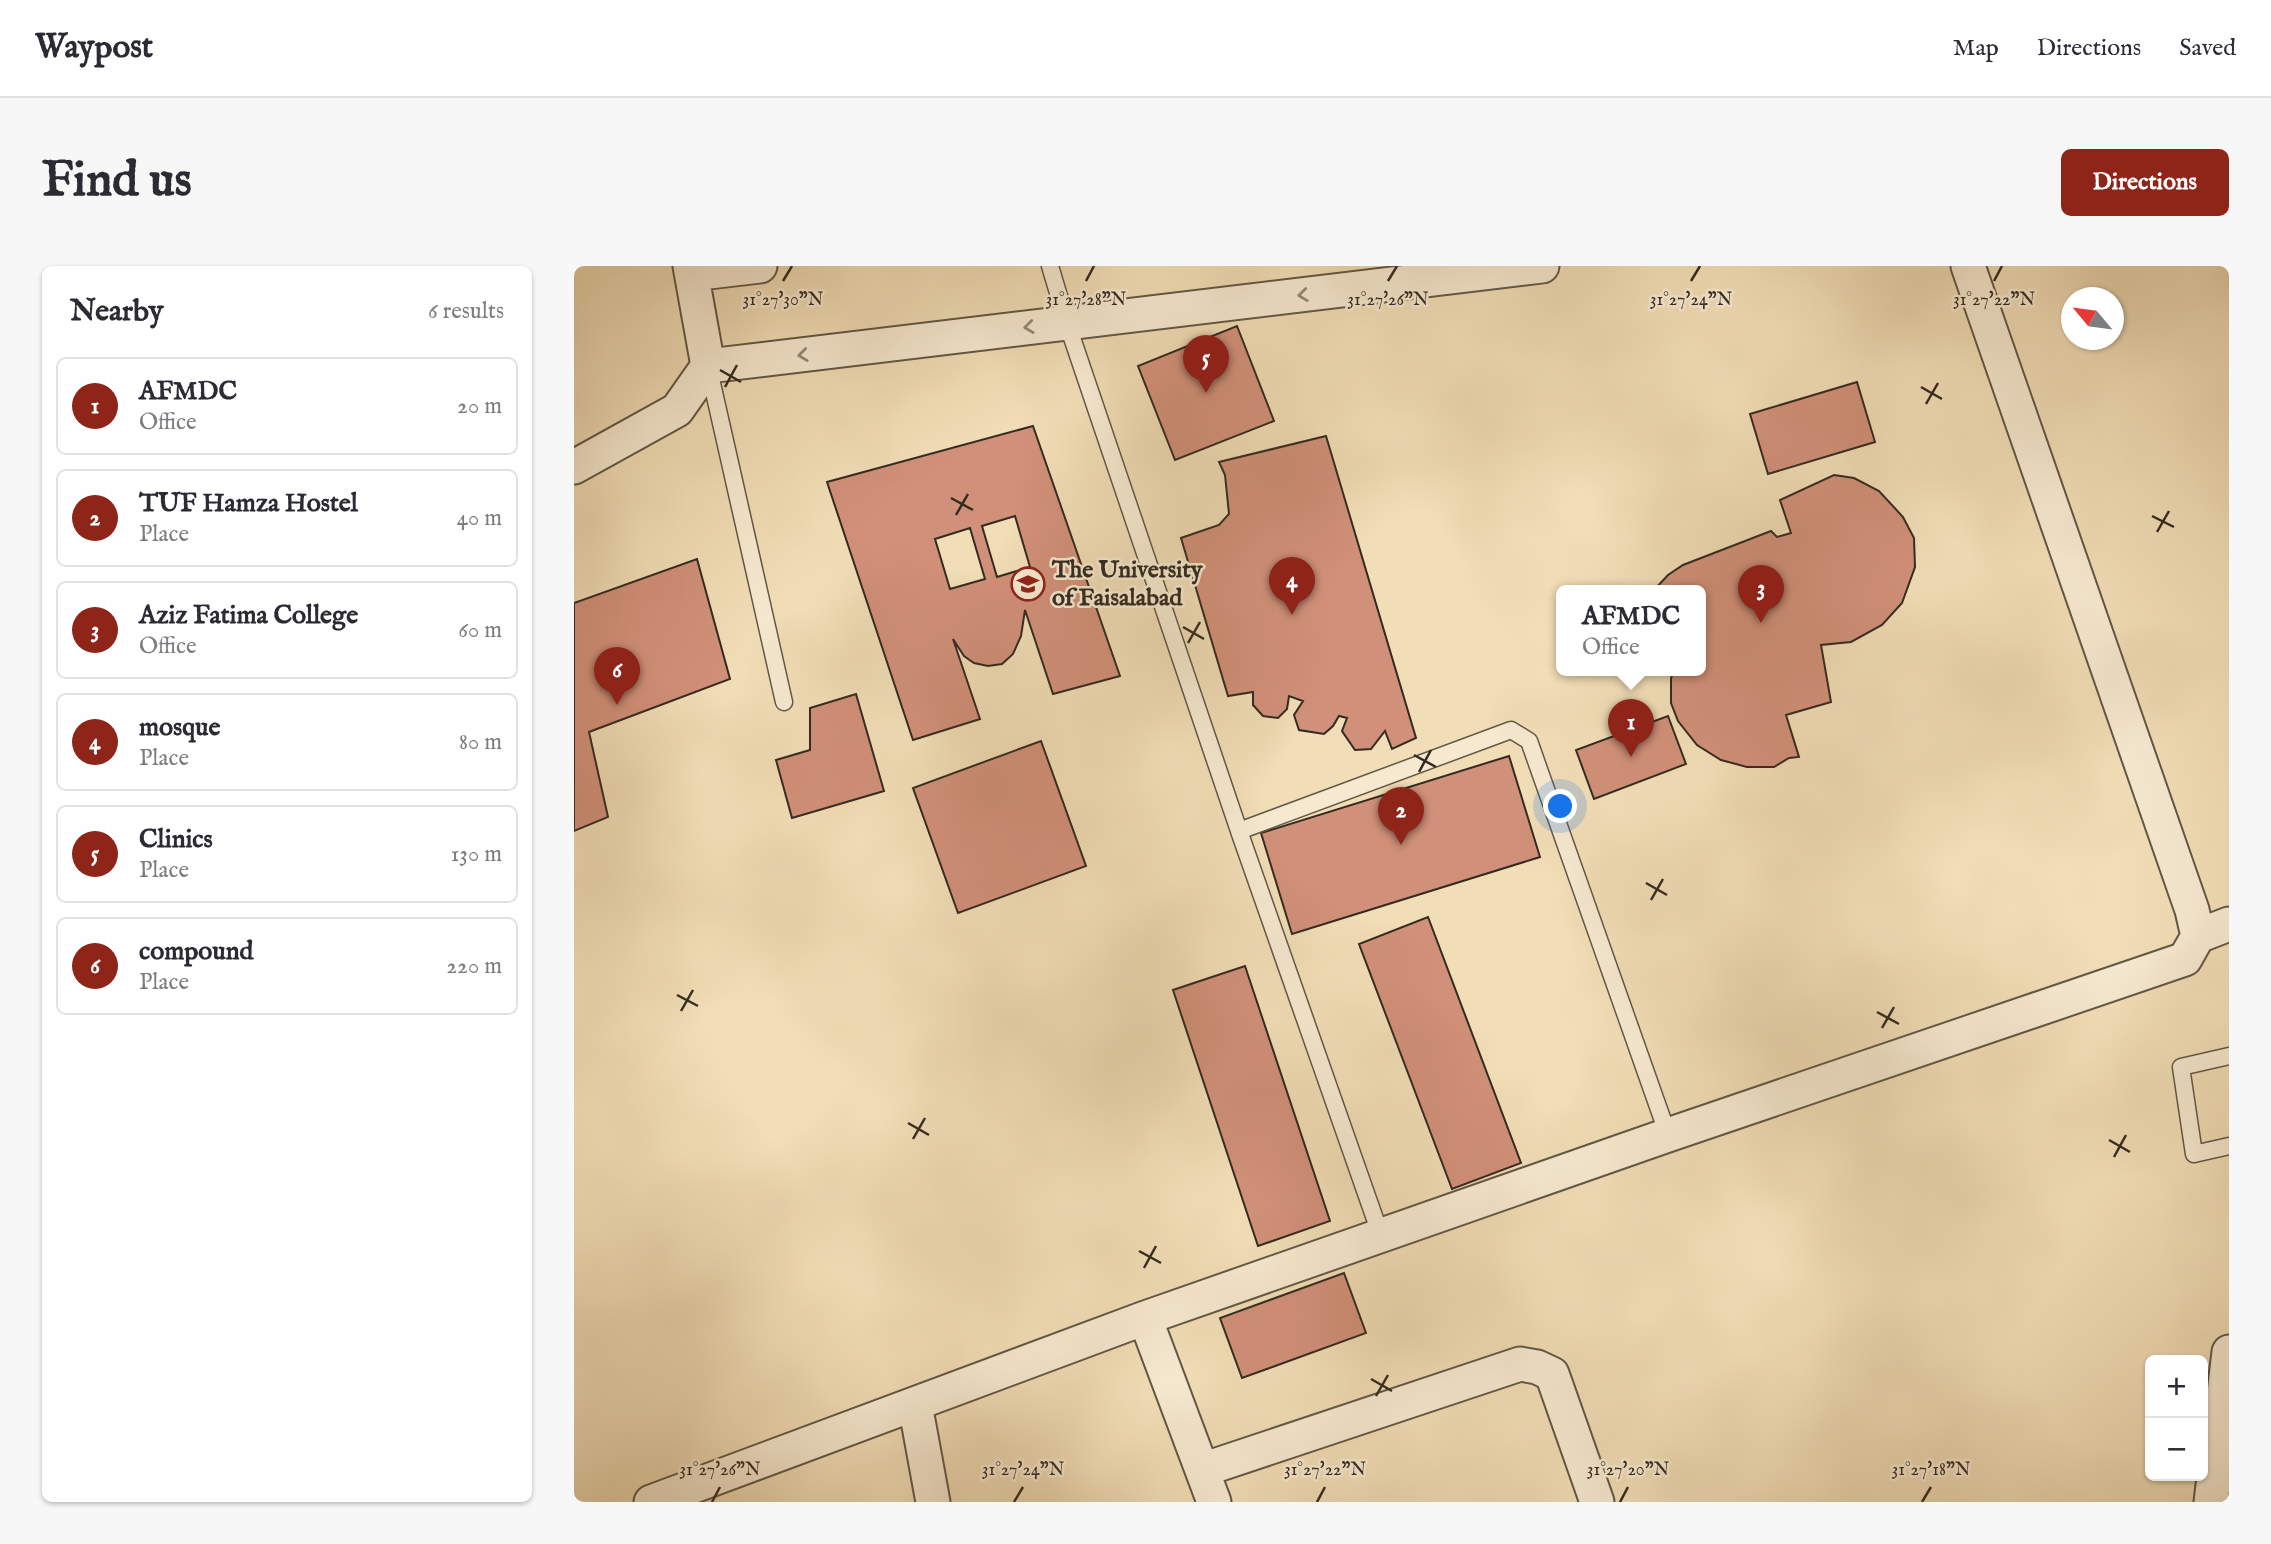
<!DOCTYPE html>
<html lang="en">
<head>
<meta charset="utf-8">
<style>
	:root { --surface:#fff; --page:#f7f7f7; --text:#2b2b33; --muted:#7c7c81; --line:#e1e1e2; --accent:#8f2418 }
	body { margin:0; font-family:"IM FELL English",serif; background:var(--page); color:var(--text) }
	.controls { position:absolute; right:21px; bottom:21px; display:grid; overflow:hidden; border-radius:10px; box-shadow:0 2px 5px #0004 }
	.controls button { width:63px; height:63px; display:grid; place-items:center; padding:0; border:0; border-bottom:2px solid var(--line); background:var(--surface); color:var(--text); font:35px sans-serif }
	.compass { position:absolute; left:1487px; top:21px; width:63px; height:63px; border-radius:50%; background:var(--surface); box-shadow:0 2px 5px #0004; rotate:299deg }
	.you { position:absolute; left:987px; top:541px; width:24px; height:24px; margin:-18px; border:5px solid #fff; border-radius:50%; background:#1a73e8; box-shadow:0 0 0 10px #1a73e833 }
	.badge { display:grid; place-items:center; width:46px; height:46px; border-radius:50%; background:var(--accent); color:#fff; font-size:23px; font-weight:700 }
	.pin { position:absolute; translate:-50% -58px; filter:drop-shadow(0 2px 4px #0008) }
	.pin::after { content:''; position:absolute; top:37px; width:24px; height:21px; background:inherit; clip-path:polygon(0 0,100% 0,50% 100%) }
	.popup { position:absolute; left:982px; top:319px; width:150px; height:91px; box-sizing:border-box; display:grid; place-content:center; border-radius:10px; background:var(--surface); filter:drop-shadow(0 2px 5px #0005); font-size:23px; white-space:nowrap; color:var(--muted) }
	.popup b { font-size:26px; color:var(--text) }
	.popup::after { content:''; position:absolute; left:50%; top:100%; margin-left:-14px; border:14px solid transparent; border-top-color:var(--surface) }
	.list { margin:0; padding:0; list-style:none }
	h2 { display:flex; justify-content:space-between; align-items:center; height:91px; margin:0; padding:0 28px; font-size:30px }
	h2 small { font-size:23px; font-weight:400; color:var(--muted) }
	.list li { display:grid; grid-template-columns:46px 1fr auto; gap:21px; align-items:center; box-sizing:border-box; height:98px; margin:0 14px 14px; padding:0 14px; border:2px solid var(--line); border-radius:10px }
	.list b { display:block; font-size:26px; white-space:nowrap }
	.list p { margin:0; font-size:23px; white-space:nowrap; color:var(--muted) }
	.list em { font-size:23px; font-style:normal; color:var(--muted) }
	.map { position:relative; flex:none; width:1655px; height:1236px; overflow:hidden; border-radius:10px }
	header { display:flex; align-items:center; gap:42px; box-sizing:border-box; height:98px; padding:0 35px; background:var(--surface); border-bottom:2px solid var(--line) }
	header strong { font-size:33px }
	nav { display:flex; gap:38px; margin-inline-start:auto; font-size:24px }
	.intro { display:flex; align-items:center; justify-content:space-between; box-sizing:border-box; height:168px; padding:0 42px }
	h1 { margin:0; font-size:49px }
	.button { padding:18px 32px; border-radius:10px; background:var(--accent); color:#fff; font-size:24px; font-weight:700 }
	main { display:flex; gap:42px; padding:0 42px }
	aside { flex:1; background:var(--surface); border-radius:10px; box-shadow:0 2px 5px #0004 }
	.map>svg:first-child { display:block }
	.building { fill:#d19079; stroke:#332b21; stroke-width:2; fill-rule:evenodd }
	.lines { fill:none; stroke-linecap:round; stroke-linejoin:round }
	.lane-casing { stroke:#625846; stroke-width:19 }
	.street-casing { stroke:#625846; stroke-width:37 }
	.lane { stroke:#f6e9d0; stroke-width:16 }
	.street { stroke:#f6e9d0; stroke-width:33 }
	.oneway { stroke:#948a78 }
	.ticks { fill:none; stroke:#332b21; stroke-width:2.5 }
	.labels { text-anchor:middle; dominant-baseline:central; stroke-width:5; stroke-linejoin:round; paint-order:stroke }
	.poi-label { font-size:24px; font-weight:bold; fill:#332b21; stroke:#f6e9d0; text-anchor:start }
	.ticks-label { font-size:18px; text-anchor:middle; fill:#332b21; stroke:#f6e9d0; stroke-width:5; stroke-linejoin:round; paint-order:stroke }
</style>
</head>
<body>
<header>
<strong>Waypost</strong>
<nav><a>Map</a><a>Directions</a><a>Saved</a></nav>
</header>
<div class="intro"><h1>Find us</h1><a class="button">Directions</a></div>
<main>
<aside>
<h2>Nearby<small>6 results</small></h2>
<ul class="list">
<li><span class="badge">1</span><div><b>AFMDC</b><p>Office</p></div><em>20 m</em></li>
<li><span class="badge">2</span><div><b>TUF Hamza Hostel</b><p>Place</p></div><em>40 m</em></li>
<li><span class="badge">3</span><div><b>Aziz Fatima College</b><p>Office</p></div><em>60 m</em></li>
<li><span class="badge">4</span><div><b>mosque</b><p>Place</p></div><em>80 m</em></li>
<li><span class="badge">5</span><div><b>Clinics</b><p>Place</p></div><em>130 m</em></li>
<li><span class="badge">6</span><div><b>compound</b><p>Place</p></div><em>220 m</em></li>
</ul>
</aside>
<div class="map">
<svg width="1655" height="1236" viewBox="0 0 1655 1236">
	<rect width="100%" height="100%" fill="#f1ddb6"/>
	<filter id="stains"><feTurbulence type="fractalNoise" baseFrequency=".00286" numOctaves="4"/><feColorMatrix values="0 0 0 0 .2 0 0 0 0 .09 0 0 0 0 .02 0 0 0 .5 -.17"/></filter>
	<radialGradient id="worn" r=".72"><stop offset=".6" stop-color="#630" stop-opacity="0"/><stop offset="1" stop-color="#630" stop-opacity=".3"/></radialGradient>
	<!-- building -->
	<path class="building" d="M663 60 700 155 601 194 564 100Z
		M1283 116 1301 176 1194 208 1176 148Z
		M459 160 546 410 479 428 451 344 447 370 439 388 428 398 414 400 400 397 390 390 379 373 406 453 339 474 253 216ZM441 250 456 301 423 311 408 260ZM396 262 411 313 376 323 361 273Z
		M752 170 842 472 818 483 811 465 797 483 781 484 768 465 773 452 765 450 759 460 750 468 725 464 720 449 729 435 715 430 713 443 704 452 689 450 679 439V426L654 430 607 272 645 259 655 248 651 209 645 196Z
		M1260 209 1280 212 1305 225 1329 251 1340 272 1341 301 1328 337 1308 359 1277 376 1247 379 1257 436 1212 449 1225 491 1215 492 1200 501H1173L1147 494 1123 479 1104 455 1097 437V413L1099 405H1127V325H1079L1094 309 1109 299 1197 265 1203 271 1217 267 1206 234Z
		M123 293 156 413 15 466 34 551 0 565V337Z
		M282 428 310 525 218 552 202 494 236 484V442Z
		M1094 450 1112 498 1020 533 1002 484Z
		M467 475 512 600 384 647 339 522Z
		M935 490 966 591 718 668 687 567Z
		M854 651 947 897 878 923 785 678Z
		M671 700 756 955 684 980 599 724Z
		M770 1007 792 1067 668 1112 646 1052Z"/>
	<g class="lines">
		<defs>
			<path id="lane" d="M476 0 493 57 665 565 937 464 955 475 1094 869
				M135 104 210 436
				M665 565 807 970
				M1655 790 1607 801 1620 888 1655 880"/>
			<path id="street" d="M1394 0 1618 644 1624 670
				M118 8 186 0
				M134 100 968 0
				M0 201 103 144 134 100 116 0
				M571 1052 640 1236
				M341 1138 359 1236
				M628 1204 946 1098 963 1101 978 1108 1023 1236
				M77 1236 571 1052 1094 869 1611 693 1624 670 1655 658
				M1637 1236 1655 1086"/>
		</defs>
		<!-- lane casing -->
		<use href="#lane" class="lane-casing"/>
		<!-- street casing -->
		<use href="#street" class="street-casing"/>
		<!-- lane -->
		<use href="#lane" class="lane"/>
		<!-- street -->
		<use href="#street" class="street"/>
	</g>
	<!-- one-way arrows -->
	<defs><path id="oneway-chevron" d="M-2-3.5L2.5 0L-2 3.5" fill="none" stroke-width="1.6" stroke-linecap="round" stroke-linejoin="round" transform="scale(1.75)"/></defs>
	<g class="oneway">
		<use href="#oneway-chevron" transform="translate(729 29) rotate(173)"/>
		<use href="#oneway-chevron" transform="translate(455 61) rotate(173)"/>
		<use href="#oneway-chevron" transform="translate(229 89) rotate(173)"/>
	</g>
	<!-- ticks -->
	<path class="ticks" d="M209 15 218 0M512 15 520 0M814 15 823 0M1117 15 1126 0M1420 15 1428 0M146 104 167 116M151 121 163 99M1347 121 1368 133M1352 138 1364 117M377 232 399 244M382 249 394 228M1578 250 1600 261M1583 266 1595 245M609 361 630 373M614 377 626 356M840 489 862 501M845 506 857 484M1072 617 1093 629M1077 634 1089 613M103 729 124 740M107 745 119 724M1303 746 1325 758M1308 762 1320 741M334 857 355 869M339 873 351 852M1535 874 1556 886M1540 891 1552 869M565 985 587 997M570 1002 582 980M797 1113 818 1125M802 1130 814 1109M138 1236 146 1221M440 1236 449 1221M743 1236 751 1221M1046 1236 1054 1221M1348 1236 1357 1221"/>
	<!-- icons -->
	<defs>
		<symbol id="university-ring" viewBox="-11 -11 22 22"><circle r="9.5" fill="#f6e9d0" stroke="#8f2418" stroke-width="1.5"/><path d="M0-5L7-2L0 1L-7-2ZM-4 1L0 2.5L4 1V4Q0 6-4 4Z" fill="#8f2418"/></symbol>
	</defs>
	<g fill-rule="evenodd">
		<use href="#university-ring" x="435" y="299" width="38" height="38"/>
	</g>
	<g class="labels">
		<!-- poi labels -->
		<g class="poi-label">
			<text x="478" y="304">The University<tspan x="478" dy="28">of Faisalabad</tspan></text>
		</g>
	</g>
	<g class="ticks-label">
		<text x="209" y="39">31°27'30"N</text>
		<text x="512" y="39">31°27'28"N</text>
		<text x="814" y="39">31°27'26"N</text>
		<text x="1117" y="39">31°27'24"N</text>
		<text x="1420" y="39">31°27'22"N</text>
		<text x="146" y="1209">31°27'26"N</text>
		<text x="449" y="1209">31°27'24"N</text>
		<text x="751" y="1209">31°27'22"N</text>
		<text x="1054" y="1209">31°27'20"N</text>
		<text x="1357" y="1209">31°27'18"N</text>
	</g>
	<rect width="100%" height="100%" filter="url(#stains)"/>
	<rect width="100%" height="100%" fill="url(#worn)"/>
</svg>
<div class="controls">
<button>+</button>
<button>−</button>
</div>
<svg class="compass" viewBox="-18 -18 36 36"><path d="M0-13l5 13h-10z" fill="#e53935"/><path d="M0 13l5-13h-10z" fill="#7c7c81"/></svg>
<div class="you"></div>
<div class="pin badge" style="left:1057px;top:491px">1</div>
<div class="popup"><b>AFMDC</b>Office</div>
<div class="pin badge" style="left:827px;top:579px">2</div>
<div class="pin badge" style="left:1187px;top:357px">3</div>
<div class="pin badge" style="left:718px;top:349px">4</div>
<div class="pin badge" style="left:632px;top:127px">5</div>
<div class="pin badge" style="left:43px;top:439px">6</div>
</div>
</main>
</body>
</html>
